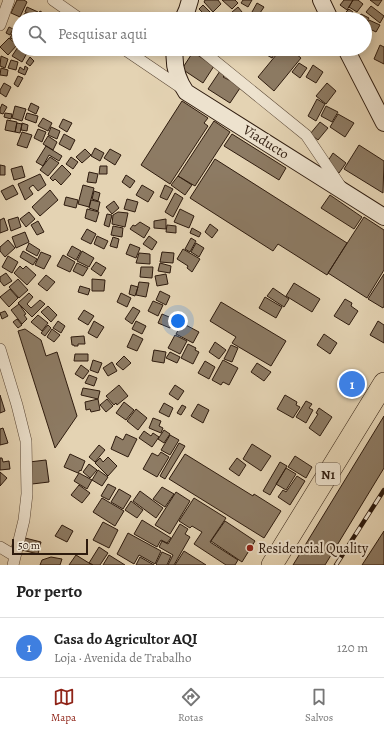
<!DOCTYPE html>
<html lang="pt">
<head>
<meta charset="utf-8">
<style>
	:root { --surface:#fff; --page:#f2f2f2; --text:#222; --muted:#767676; --line:#e0e0e0; --accent:#8f2418 }
	body { margin:0; font-family:Alegreya,serif; background:var(--page); color:var(--text) }
	.scale { position:absolute; left:12px; bottom:10px; width:76px; box-sizing:border-box; padding-left:4px; border:2px solid #2e1b0e; border-top:0; font-size:11px; line-height:14px; white-space:nowrap; color:#2e1b0e; -webkit-text-stroke:3px #ede2ce; paint-order:stroke }
	.you { position:absolute; left:178px; top:321px; width:14px; height:14px; margin:-10px; border:3px solid #fff; border-radius:50%; background:#1a73e8; box-shadow:0 0 0 6px #1a73e833 }
	.badge { display:grid; place-items:center; width:26px; height:26px; border-radius:50%; background:var(--accent); color:#fff; font-size:13px; font-weight:700 }
	.pin { position:absolute; translate:-50% -50%; border:2px solid #fff; box-shadow:0 1px 4px #0006 }
	.list { margin:0; padding:0; list-style:none }
	h2 { display:flex; justify-content:space-between; align-items:center; height:52px; margin:0; padding:0 16px; font-size:17px }
	h2 small { font-size:13px; font-weight:400; color:var(--muted) }
	.list li { display:grid; grid-template-columns:26px 1fr auto; gap:12px; align-items:center; box-sizing:border-box; height:60px; padding:0 16px; border-top:1px solid var(--line) }
	.list b { display:block; font-size:15px; white-space:nowrap }
	.list p { margin:0; font-size:13px; white-space:nowrap; color:var(--muted) }
	.list em { font-size:13px; font-style:normal; color:var(--muted) }
	.icon { flex:none; width:22px; height:22px; fill:none; stroke:currentColor; stroke-width:2; stroke-linecap:round; stroke-linejoin:round }
	.map { position:relative; flex:none; width:384px; height:565px; overflow:hidden }
	.search { position:absolute; background:var(--surface); box-shadow:0 2px 10px #0003; left:12px; right:12px; top:12px; height:44px; display:flex; align-items:center; gap:10px; box-sizing:border-box; padding:0 14px; border-radius:22px; color:var(--muted); font-size:15px }
	.sheet { height:112px; background:var(--surface) }
	nav { display:flex; justify-content:space-around; align-items:center; box-sizing:border-box; height:56px; border-top:1px solid var(--line); background:var(--surface); font-size:11px; color:var(--muted) }
	nav a { display:grid; justify-items:center; gap:2px }
	nav .on { color:var(--accent) }
	.map>svg:first-child { display:block }
	.building { fill:#8d7b64; stroke:#2e1b0e }
	.lines { fill:none; stroke-linecap:round; stroke-linejoin:round }
	.street-casing { stroke:#5c4937; stroke-width:12 }
	.secondary-casing { stroke:#2e1b0e; stroke-width:18 }
	.highway-casing { stroke:#2e1b0e; stroke-width:22 }
	.street { stroke:#ede2ce; stroke-width:11 }
	.secondary { stroke:#ede2ce; stroke-width:16 }
	.highway { stroke:#e4d3b3; stroke-width:21 }
	.rail-casing { stroke:#2e1b0e; stroke-width:4.5 }
	.rail { stroke:#ede2ce; stroke-width:3; stroke-dasharray:9; stroke-linecap:butt }
	.poi-dot { fill:#8f2418; stroke:#ede2ce; stroke-width:1.5 }
	.labels { text-anchor:middle; dominant-baseline:central; stroke-width:4; stroke-linejoin:round; paint-order:stroke }
	.shield { fill:#ede2ce; stroke:#675748; stroke-width:1 }
	.shield-label { font-size:13px; font-weight:bold; fill:#2e1b0e }
	.street-label { font-size:14px; fill:#2e1b0e; stroke:#ede2ce }
	.poi-label { font-size:14px; fill:#2e1b0e; stroke:#ede2ce; text-anchor:start }
</style>
</head>
<body>
<div class="map">
<svg width="384" height="565" viewBox="0 0 384 565">
	<rect width="100%" height="100%" fill="#e4d3b3"/>
	<filter id="stains"><feTurbulence type="fractalNoise" baseFrequency=".005" numOctaves="4"/><feColorMatrix values="0 0 0 0 .2 0 0 0 0 .09 0 0 0 0 .02 0 0 0 .5 -.17"/></filter>
	<radialGradient id="worn" r=".72"><stop offset=".6" stop-color="#630" stop-opacity="0"/><stop offset="1" stop-color="#630" stop-opacity=".3"/></radialGradient>
	<!-- building -->
	<path class="building" d="M17 0H24L27 2 20 17 11 13Z
		M205 0H218L221 4 213 12 204 2Z
		M222 0H235L238 3 232 9Z
		M243 0H252L248 7 241 3Z
		M344 0H353L347 10 340 5Z
		M353 0H358L363 4 357 12 349 7Z
		M370 0H382L378 6Z
		M257 3 264 7 258 16 252 12Z
		M203 5 211 13 207 17 199 9Z
		M371 6 384 16 380 23 366 12Z
		M27 7 38 12 36 17 25 12Z
		M238 7 242 12 236 17 232 12Z
		M349 9 353 12 347 19 343 15Z
		M40 11 48 16 46 19H41L37 16Z
		M25 13 38 19H22Z
		M198 13 203 19H193L192 18Z
		M361 14 369 18 365 25V19H358Z
		M369 20 380 25 376 32 366 27Z
		M9 27 13 29 10 35 6 33Z
		M14 30 19 32 18 41 10 38Z
		M9 38 17 45 8 55 0 47Z
		M380 45 384 47V64L374 59Z
		M18 47 19 49 27 53 22 62 12 56Z
		M232 49H244L242 54Z
		M261 49H278L272 58 260 51Z
		M281 49H290L301 58 274 91 258 77Z
		M295 49H307L308 50 302 56Z
		M318 49H325L327 50 323 55Z
		M193 52 214 66 203 83 182 69Z
		M1 56 8 59 5 68 0 66Z
		M30 57 34 61 30 66 26 63Z
		M11 60 18 62 16 70 8 68Z
		M299 63 307 68 300 78 292 72Z
		M313 65 323 72 316 83 306 77Z
		M25 66 28 68 25 75 18 72 20 67 24 70Z
		M1 68 8 70 7 76 0 75Z
		M220 71 225 75 223 77 229 80 231 77 242 85 230 103 208 89Z
		M18 76 23 78 18 87 14 84Z
		M4 83 11 87 6 97 0 93V90Z
		M327 83 336 91 326 104 316 96Z
		M317 99 325 104 316 121 308 116Z
		M182 101 208 118 204 123 208 126 170 184 141 165Z
		M31 103 39 107 36 114 28 110Z
		M2 104 7 107 3 114 0 113V109Z
		M15 106 26 109 22 121 12 118Z
		M326 106 338 112 332 122 321 116Z
		M5 113 12 114 11 119 4 117Z
		M27 113 38 116 36 123 25 119Z
		M338 114 354 123 345 137 330 127Z
		M43 118 52 123 48 131 38 126Z
		M63 119 72 123 67 132 59 127Z
		M7 120 17 122 15 132 5 130Z
		M214 121 230 132 195 186 178 176Z
		M320 122 328 128 318 140 310 134Z
		M17 123 22 124 20 133 15 132Z
		M22 123 28 125 27 131 21 130Z
		M51 127 60 131 57 139 48 135Z
		M38 129 46 132 42 142 34 138Z
		M22 132 32 135 27 148 17 145Z
		M64 134 75 140 70 150 59 144Z
		M232 134 286 168 279 180 224 146Z
		M48 136 57 142 53 150 43 144Z
		M359 145 384 161 383 193 344 169Z
		M46 146 62 156 59 161 49 155 43 166 36 162Z
		M95 148 104 153 100 161 91 156Z
		M85 149 91 155 82 163 76 157Z
		M110 149 121 155 115 165 104 158Z
		M333 153 346 163 339 173 326 164Z
		M50 157 59 163 48 176 40 170Z
		M71 157 78 162 73 169 66 164Z
		M215 159 347 243 327 275 278 244 273 251 190 198Z
		M0 165 5 166V175H0Z
		M62 165 71 174 61 185 55 179 53 181 50 178Z
		M22 166 25 177 14 180 11 169Z
		M100 166H107V174H99Z
		M89 172 98 174 96 183 87 182Z
		M40 174 46 185 38 191 33 185 29 188 33 194 25 200 18 184Z
		M126 175 135 181 130 188 122 182Z
		M178 176 192 185 185 195 171 185Z
		M13 185 18 194 6 200 1 191Z
		M83 185 94 188 89 207 78 204Z
		M142 185 154 192 148 202 136 195Z
		M165 185 173 189 167 200 160 197Z
		M50 190 58 200 40 216 32 207Z
		M94 191 100 193 98 201 92 199Z
		M175 193 183 198 173 217 165 212Z
		M330 195 362 217 354 229 321 208Z
		M66 197 78 200 76 208 64 205Z
		M127 199 138 202 135 212 124 209Z
		M91 200 100 202 98 211 89 208Z
		M114 201 119 208 112 214 106 207Z
		M87 209 99 212 96 222 85 218Z
		M180 209 194 216 189 228 174 222Z
		M29 212 35 219 26 227 20 219Z
		M118 212 128 213 125 227 112 224 113 215Z
		M107 214 112 215 109 227 104 225Z
		M18 217 21 227 11 231 8 220Z
		M364 217 384 230V270L367 298 328 273Z
		M4 218 8 230 0 233V220Z
		M166 219V229L154 228V221Z
		M38 221 44 232 37 235 31 225Z
		M140 222 150 228 144 238 130 229 133 225 135 226Z
		M210 224 218 230 212 238 205 232Z
		M167 225 176 226V233L166 232Z
		M113 226 123 228 122 237 111 235Z
		M192 228 201 233 199 237 190 233Z
		M87 229 96 234 91 244 81 239Z
		M25 232 29 242 16 248 12 237Z
		M97 236 108 241 104 249 94 244Z
		M149 236 157 242 152 250 143 244Z
		M113 237 119 239 117 248 110 246Z
		M191 238 196 241 190 252 185 249Z
		M8 240 15 248 5 257 0 251V247Z
		M29 243 40 250 37 256 26 250Z
		M196 243 204 248 199 257 191 252Z
		M130 244 140 248 136 258 126 254Z
		M72 246 81 251 76 260 67 255Z
		M183 249 200 259 192 272 187 268 188 266 177 259Z
		M23 251 37 259 33 265 20 257Z
		M82 251 94 258 89 267 77 261Z
		M41 252 51 256 44 269 35 265Z
		M162 252 174 253 173 263 160 262Z
		M139 253 150 254V264L136 263Z
		M63 255 75 262 70 272 57 266Z
		M8 256 18 262 12 273 2 267Z
		M96 262 106 268 101 276 91 269Z
		M77 263 88 268 83 276 73 271Z
		M160 263 171 266 170 273 158 271Z
		M20 266 23 269 26 266 36 275 27 285 14 273Z
		M141 267H153L152 278 140 277Z
		M6 273 12 281 4 286 0 281V277Z
		M166 274 168 284 157 286 155 276Z
		M384 274V306L383 308 368 299Z
		M46 275 55 282 47 291 38 284Z
		M18 279 28 290 19 298 9 287Z
		M92 279 105 280 104 291H92Z
		M139 282 149 283 146 297 136 295Z
		M294 283 320 299 312 312 286 296Z
		M131 285 138 287 135 296 129 294Z
		M80 286 90 289 88 295 78 292Z
		M273 288 289 299 284 307 267 296Z
		M10 289 18 298 9 307 0 297Z
		M160 291 170 296 166 305 156 300Z
		M29 293 33 297 27 304 31 308 40 300 45 304 32 317 18 303Z
		M121 293 131 298 127 307 117 302Z
		M265 297 282 307 276 318 259 308Z
		M345 299 352 303 351 306 358 311 349 325 334 316Z
		M153 301 163 305 158 316 148 311Z
		M221 302 286 341 271 366 232 343 236 337 210 321Z
		M19 304 26 314 24 315 27 319 22 324 11 310Z
		M48 306 57 315 51 322 41 312Z
		M133 307 140 311 132 324 125 319Z
		M84 310 94 316 88 325 78 319Z
		M5 311 8 316 2 319 0 313Z
		M162 314 174 319 170 328 158 323Z
		M38 315 48 323 42 331 31 322Z
		M17 319 22 325 18 328 13 322Z
		M58 321 65 326 61 333 53 328Z
		M94 321 104 327 97 338 88 333Z
		M136 321 146 326 142 334 132 329Z
		M378 321 384 325V343L370 335Z
		M182 323 199 332 193 343 176 334Z
		M48 325 51 328 45 336 41 333Z
		M25 329 41 340 46 356 57 352 77 416 55 448 18 331Z
		M52 329 60 335 54 342 47 337Z
		M133 334 143 339 137 351 127 347Z
		M324 334 337 343 330 354 317 345Z
		M175 335 187 341 180 354 168 348Z
		M84 336 85 344H78V346H74V345H72L71 337Z
		M215 342 226 350 219 359 209 352Z
		M188 344 196 348 195 350 199 352 193 364 181 358Z
		M231 345 238 348 232 362 224 359Z
		M154 350 166 352 164 363 152 361Z
		M170 352 180 357 177 363 166 358Z
		M75 354H88V361H74Z
		M124 356 131 363 123 370 116 364Z
		M93 360 102 363 98 373 90 370Z
		M223 360 238 368 229 385 223 382 221 385 212 380Z
		M205 361 215 367 209 379 198 373Z
		M112 362 117 371 108 376 103 368Z
		M257 363 271 372 264 381 251 372Z
		M81 365 89 371 83 379 75 374Z
		M89 375 97 378 94 386 85 383Z
		M119 385 128 396 117 405 116 403 114 405 106 396Z
		M175 385 184 391 178 400 169 394Z
		M83 388 100 391 98 399 81 395Z
		M0 395 5 411 0 413Z
		M285 395 297 402 296 405 300 407 293 418 277 409Z
		M98 399 100 410 91 412 90 409 86 410 85 402Z
		M107 399 113 406 106 412 100 405Z
		M306 401 312 404 309 408 313 410 306 423 296 417Z
		M124 402 134 410 126 420 116 413Z
		M164 403 173 408 169 417 159 412Z
		M198 404 209 410 203 423 191 416Z
		M182 405 186 407 181 415 177 413Z
		M319 408 332 417 320 436 309 428 318 414 316 413Z
		M136 409 147 418 138 430 127 421Z
		M384 416V468L325 565H293Z
		M153 418 161 421 159 426 163 428 161 433 149 428Z
		M3 428 8 443 0 445V429Z
		M164 430 170 434 164 443 158 439Z
		M144 431 151 436 153 433 159 437 152 447 139 438Z
		M126 434 137 439 128 457 111 449 116 436 123 440Z
		M170 435 179 440 170 455 161 450Z
		M179 443 185 446 165 479 160 476Z
		M252 444 271 456 261 471 243 459Z
		M99 445 105 450 95 462 89 457Z
		M161 452 169 457 157 477 143 469 152 453 158 456Z
		M70 454 85 461 81 471 80 470 78 473 64 467Z
		M185 454 253 496 254 494 281 511 264 538 169 479Z
		M295 456 312 467 306 478 288 467Z
		M108 457 117 466 108 476 95 463 100 458 103 462Z
		M0 458H2L3 462 9 461 10 469 0 470Z
		M237 458 246 465 239 476 229 469Z
		M46 460 49 482 32 484 29 462Z
		M280 462 287 466 270 495 263 491Z
		M89 464 97 470 90 478 83 472Z
		M286 468 296 474 286 490 276 484Z
		M98 470 108 477 102 486 92 480Z
		M0 472 7 478 0 486Z
		M79 473 92 480 87 489 74 481Z
		M297 476 305 481 290 505 278 497 283 490 286 492Z
		M108 484 116 488 109 500 101 496Z
		M79 485 90 493 82 503 71 495Z
		M162 487 174 494 165 507 153 499Z
		M119 489 131 496 123 509 111 502Z
		M140 491 163 508 156 518 133 501Z
		M176 492 190 501 170 534 155 525Z
		M102 498 124 511 115 526 93 512Z
		M194 498 226 518 210 542 238 560 235 565H226L194 544 202 532 192 526 190 528 179 521Z
		M131 501 143 510 137 518 125 510Z
		M142 520 171 538 167 543 161 540 157 547 134 534Z
		M225 521 255 541 242 562 211 541Z
		M103 522 118 530 109 548 93 540Z
		M180 524 188 529 185 534 190 537 174 565H168L173 555 159 547 162 541 168 544Z
		M62 525 73 531 67 542 55 536Z
		M384 531V565H362Z
		M128 533 161 551 155 564 139 555 134 564 117 554Z
		M25 538 41 542 38 554 22 550Z
		M99 547 108 553 100 565H93L89 563Z
		M184 551 206 565H175Z
		M162 552 171 556 167 565H157L156 564Z
		M76 555 89 563 93 565H69Z
		M109 555 125 565H103Z
		M51 557 62 559 60 565H40L42 560Z
		M140 557 154 565H136Z"/>
	<g class="lines">
		<defs>
			<path id="street" d="M53 0 80 19
				M0 25 9 0
				M124 49 183 89
				M200 49 306 135 341 187
				M0 349 17 405 26 441 27 494 24 520 13 565
				M0 547 15 556"/>
			<path id="secondary" d="M321 0 330 19
				M183 19 187 10 190 0
				M175 49C173 65 177 79 186 92L384 217
				M346 49 384 123"/>
			<path id="highway" d="M272 565 384 383"/>
		</defs>
		<!-- street casing -->
		<use href="#street" class="street-casing"/>
		<!-- secondary casing -->
		<use href="#secondary" class="secondary-casing"/>
		<!-- highway casing -->
		<use href="#highway" class="highway-casing"/>
		<!-- street -->
		<use href="#street" class="street"/>
		<!-- secondary -->
		<use href="#secondary" class="secondary"/>
		<!-- highway -->
		<use href="#highway" class="highway"/>
		<defs>
			<path id="rail" d="M336 565 384 490"/>
		</defs>
		<!-- rail casing -->
		<use href="#rail" class="rail-casing"/>
		<!-- rail -->
		<use href="#rail" class="rail"/>
	</g>
	<!-- markers -->
	<circle class="poi-dot" cx="250" cy="548" r="4"/>
	<g class="labels">
		<!-- shield labels -->
		<rect class="shield" x="316" y="463" width="24" height="22" rx="3"/>
		<g class="shield-label">
			<text x="328" y="474">N1</text>
		</g>
		<!-- street labels -->
		<g class="street-label">
			<text transform="translate(266 142) rotate(32)">Viaducto</text>
		</g>
		<!-- poi labels -->
		<g class="poi-label">
			<text x="258" y="548">Residencial Quality</text>
		</g>
	</g>
	<rect width="100%" height="100%" filter="url(#stains)"/>
	<rect width="100%" height="100%" fill="url(#worn)"/>
</svg>
<div class="scale">50 m</div>
<div class="you"></div>
<div class="pin badge" style="left:352px;top:384px;background:#3f7fe0">1</div>
<div class="search"><svg class="icon" aria-label="search" viewBox="0 0 24 24"><circle cx="10" cy="10" r="6"/><path d="M15 15l6 6"/></svg>Pesquisar aqui</div>
</div>
<section class="sheet">
<h2>Por perto<small></small></h2>
<ul class="list">
<li><span class="badge" style="background:#3f7fe0">1</span><div><b>Casa do Agricultor AQI</b><p>Loja · Avenida de Trabalho</p></div><em>120 m</em></li>
</ul>
</section>
<nav>
<a class="on"><svg class="icon" aria-label="map" viewBox="0 0 24 24"><path d="M3 6l6-2 6 2 6-2v14l-6 2-6-2-6 2zM9 4v14M15 6v14"/></svg>Mapa</a>
<a><svg class="icon" aria-label="directions" viewBox="0 0 24 24"><path d="M12 3l9 9-9 9-9-9zM9 14v-3h6M13 9l2 2-2 2"/></svg>Rotas</a>
<a><svg class="icon" aria-label="saved" viewBox="0 0 24 24"><path d="M7 4h10v16l-5-4-5 4z"/></svg>Salvos</a>
</nav>
</body>
</html>
